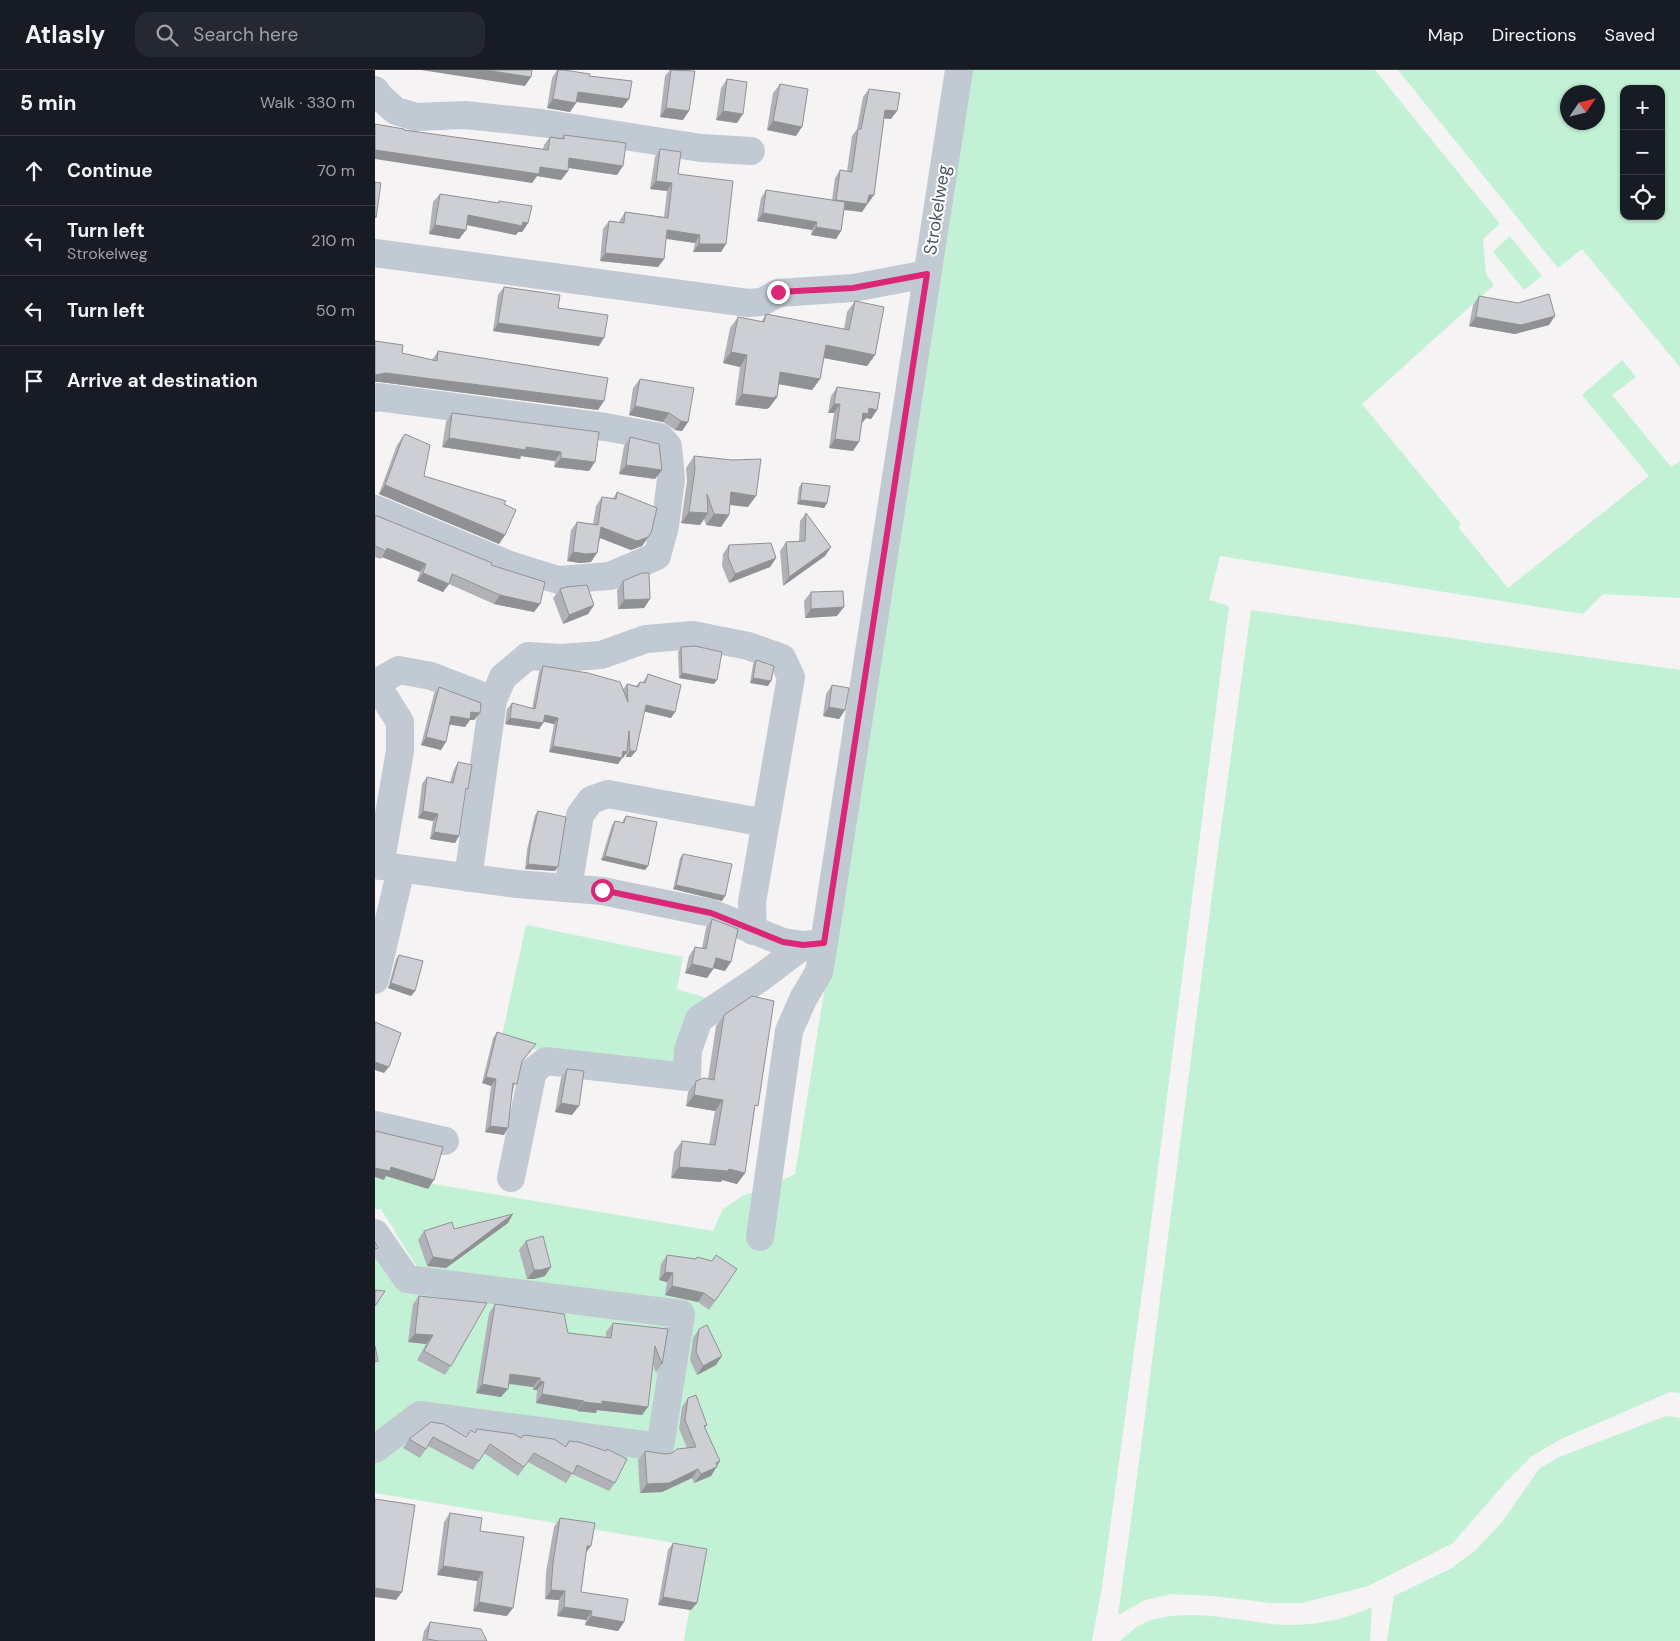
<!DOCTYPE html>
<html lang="en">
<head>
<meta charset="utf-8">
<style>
	:root { --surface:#171b24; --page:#242831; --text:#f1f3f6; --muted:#9ea1a6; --line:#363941 }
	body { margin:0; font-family:"DM Sans",sans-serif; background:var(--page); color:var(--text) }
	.controls { position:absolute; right:15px; top:15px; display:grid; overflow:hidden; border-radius:10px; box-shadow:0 1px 4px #0004 }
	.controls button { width:45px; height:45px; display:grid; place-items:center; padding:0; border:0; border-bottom:1px solid var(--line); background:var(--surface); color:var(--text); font:25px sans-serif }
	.compass { position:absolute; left:1185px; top:15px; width:45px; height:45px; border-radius:50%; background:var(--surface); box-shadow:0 1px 4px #0004; rotate:55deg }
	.stop { position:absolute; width:15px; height:15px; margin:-11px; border:4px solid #db2777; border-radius:50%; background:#fff }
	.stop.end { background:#db2777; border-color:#fff; box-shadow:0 1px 5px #0008 }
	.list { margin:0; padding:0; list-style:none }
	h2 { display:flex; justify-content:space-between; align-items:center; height:65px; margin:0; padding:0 20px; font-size:21px }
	h2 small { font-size:16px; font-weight:400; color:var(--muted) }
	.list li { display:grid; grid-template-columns:32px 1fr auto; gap:15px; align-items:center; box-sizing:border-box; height:70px; padding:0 20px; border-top:1px solid var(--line) }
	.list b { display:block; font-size:19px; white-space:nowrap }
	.list p { margin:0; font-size:16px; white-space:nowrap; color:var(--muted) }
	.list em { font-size:16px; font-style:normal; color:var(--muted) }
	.icon { flex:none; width:28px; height:28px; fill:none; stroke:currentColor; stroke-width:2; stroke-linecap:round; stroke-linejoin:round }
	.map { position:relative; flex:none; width:1305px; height:1571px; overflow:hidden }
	header { display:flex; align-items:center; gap:30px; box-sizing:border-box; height:70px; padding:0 25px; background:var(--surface); border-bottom:1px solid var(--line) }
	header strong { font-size:24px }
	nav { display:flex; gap:28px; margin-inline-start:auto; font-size:18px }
	.search { width:350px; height:45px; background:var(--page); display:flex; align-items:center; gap:12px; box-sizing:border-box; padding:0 18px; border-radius:15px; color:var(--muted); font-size:19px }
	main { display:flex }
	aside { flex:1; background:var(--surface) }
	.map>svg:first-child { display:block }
	.green { fill:#c3f1d5; fill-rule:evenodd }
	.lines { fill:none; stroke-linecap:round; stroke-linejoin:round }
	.minor { stroke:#c1cad2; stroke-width:28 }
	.wall { fill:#b0b2b7 }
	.shaded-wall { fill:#909195 }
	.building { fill:#cdcfd5; stroke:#909195 }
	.route { stroke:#db2777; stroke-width:6 }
	.labels { text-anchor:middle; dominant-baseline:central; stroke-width:4; stroke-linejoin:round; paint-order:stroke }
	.street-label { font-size:18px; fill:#4a5661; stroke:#fff }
</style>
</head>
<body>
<header>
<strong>Atlasly</strong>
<div class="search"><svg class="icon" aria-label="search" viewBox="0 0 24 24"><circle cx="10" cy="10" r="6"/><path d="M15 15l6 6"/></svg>Search here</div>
<nav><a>Map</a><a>Directions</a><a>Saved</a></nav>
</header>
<main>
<aside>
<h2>5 min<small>Walk · 330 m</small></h2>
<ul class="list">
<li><svg class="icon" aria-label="ahead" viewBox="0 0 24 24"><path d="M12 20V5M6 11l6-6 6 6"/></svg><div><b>Continue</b></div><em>70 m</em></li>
<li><svg class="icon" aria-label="left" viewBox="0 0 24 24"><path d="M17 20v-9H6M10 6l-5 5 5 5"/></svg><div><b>Turn left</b><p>Strokelweg</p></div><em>210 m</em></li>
<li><svg class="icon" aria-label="left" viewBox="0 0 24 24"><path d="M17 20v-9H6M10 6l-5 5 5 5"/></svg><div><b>Turn left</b></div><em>50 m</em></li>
<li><svg class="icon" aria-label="arrive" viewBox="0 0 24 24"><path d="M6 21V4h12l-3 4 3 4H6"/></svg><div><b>Arrive at destination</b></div></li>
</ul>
</aside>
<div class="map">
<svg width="1305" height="1571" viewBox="0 0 1305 1571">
	<rect width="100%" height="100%" fill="#f5f3f3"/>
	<!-- green -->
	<path class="green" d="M596 0H1000L1125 154 1108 169 1111 204 1119 215 987 334 1085 453 1084 458 1133 518 1274 406 1207 325 1247 290 1261 307 1237 325 1296 397 1305 391V528L1228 524 1208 544 845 486 834 530 854 536 771 1193 727 1517 717 1571H309L325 1477 0 1423V1390L47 1358 292 1388 319 1239 47 1202 40 1194 6 1139H0V1104L338 1161 348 1139 369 1125 392 1118 420 1104Z
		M1023 0H1305V297L1207 179 1183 198ZM1249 19H1286V146H1249ZM1192 22H1222V52H1192Z
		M1135 166 1167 206 1149 220 1118 182Z
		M876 540 1305 600V1323L1295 1322 1186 1369 1157 1386 1129 1414 1078 1473 993 1516 927 1533H897L837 1526 797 1524 770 1530 743 1545 764 1392 842 787Z
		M151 855 308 887 302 919 335 929 316 943 308 952 298 996 171 983 126 970Z
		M0 1167 29 1213 299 1253 277 1366 122 1348 0 1366Z
		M1291 1346 1305 1348V1571H1012L1019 1526 1075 1499 1101 1480 1127 1452 1165 1398 1184 1387Z
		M997 1537 995 1571H745C750 1567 755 1562 760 1558 801 1532 865 1553 911 1555 938 1556 973 1549 997 1537Z"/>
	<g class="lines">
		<!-- minor -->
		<path class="minor" d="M0 20 5 27 21 41 41 47 90 45 166 53 326 78 376 81
			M0 183 373 233 387 232 403 223 478 218 552 204
			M0 328 3 327 230 357 285 367 293 376 296 409 290 456 282 486 235 506 183 510 132 494 0 439
			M0 612 25 652V681L5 796
			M1 613 24 600 56 606 118 630 93 808
			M118 630 128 607 153 586 186 588 226 585 271 569 318 565 373 576 407 588 416 607 377 832 378 861
			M0 795 142 814 227 821 336 843 408 872 429 875 449 873
			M193 818 205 745 216 730 233 724 390 753
			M0 910 26 799
			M0 1055 70 1071
			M136 1108 158 1001 171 991 312 1007 313 980 324 949 384 909 429 875
			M0 1163 32 1209 306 1244 285 1377 45 1345 0 1379
			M385 1167 414 961 428 929 444 902 449 873 584 0"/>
	</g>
	<!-- wall -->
	<path class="wall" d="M182 0H189L214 6 254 29 247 38 201 32 195 42 172 38 177 8Z
		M295 0H315L308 50 285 47 290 6Z
		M352 9 362 53 341 50 346 18Z
		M405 14 421 66 392 60 398 23Z
		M494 19 516 49 509 48 499 125 487 142 469 140 466 161 461 169 436 165 437 160 382 151 386 128 391 120 457 130 460 108 465 100 472 101 477 66 482 59 488 27Z
		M29 60 168 79 169 75 175 67 187 68 189 65 242 105 193 98V101L186 110 162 106 157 113Z
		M285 79 351 174 346 182H318L320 173 291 169 289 189 283 197 225 191 228 159 234 151 244 152 245 150 250 142 289 147 292 121 275 119 280 87Z
		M65 124 123 133 124 131 153 153 147 162H143L141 165 91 155V160L84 169 54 164 58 132Z
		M129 217 183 238 224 276 118 261 123 225Z
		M1104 226 1174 255 1140 264 1094 256 1098 235Z
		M480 231 500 285 492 296 449 288 445 309 437 320 404 314 402 327 394 338H393L392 339 360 335 365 297 348 293 355 258 363 247 386 252 391 244 469 259 472 242Z
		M0 271 27 283 57 290 63 281 223 340 5 312H0Z
		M265 309 313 352 307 361 300 360 288 352 254 345 258 318Z
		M462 317 502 340 496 349 491 348 487 353 478 381 454 378 459 343H453L456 326Z
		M77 343 224 362 214 401 179 397 180 391 146 386 145 389 67 377 71 352Z
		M30 364 49 406 129 434 130 465 124 474 4 424 22 375Z
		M255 367 280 409 244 404 249 376Z
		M319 386 373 437 355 435 354 445 346 457 331 455 329 449 325 455 306 453 312 411 311 398Z
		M427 413 452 433 449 438 422 434 424 417Z
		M242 422 276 463 270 472 267 476 256 480 225 468 222 483 216 492 205 493 192 491 196 460 202 452 218 454 221 436 227 427 238 428Z
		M431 443 456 477 450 486 408 516 405 481 411 472 424 471 425 451Z
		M0 445 116 495 165 534 159 542 119 534 74 514 68 522 42 511 45 502 7 487 6 489 0 487Z
		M354 475 401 488 395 497 354 513 347 496 348 484Z
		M248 511 275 529 269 538 243 539 242 520Z
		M185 519 219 535 213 544 188 554 178 528Z
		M436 522 462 546 430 548 429 531Z
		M306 577 339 614 304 608 303 582Z
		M381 590 393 616 375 613 378 594Z
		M168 596 248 619 252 614 261 616 265 612H268L273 604 300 642 296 648 269 641 256 687H251V683L243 694 174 682 179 654 169 652 164 659 130 654 132 639 137 633 157 639 164 602Z
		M457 615 470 640 464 649 448 646 451 624Z
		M64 617 105 643 99 650H95L90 657 75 654 66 680 46 675 59 624Z
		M83 692 90 723 84 766 80 773 55 769 58 751 43 748 47 714 52 707 75 712 79 699Z
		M163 741 180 801 150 799 152 780 160 745Z
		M251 746 273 796 270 800 226 790 237 755 240 751 247 753 248 750Z
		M308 784 350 826 347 831 298 819 305 788Z
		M337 849 350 901 339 898 332 908 310 903 314 886 320 877 327 878 331 858Z
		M24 885 40 921 36 926 13 918 21 889Z
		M349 945 379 1042 370 1103 362 1114 347 1110 346 1112 296 1108 299 1082 307 1071 334 1075 340 1041 311 1036 313 1022 321 1011 333 1009 341 956Z
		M122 962 156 981 147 992 138 1020 129 1065 110 1062 116 1016 107 1013 118 968Z
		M192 999 197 1045 180 1042 186 1008Z
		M133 1153 71 1198 52 1196 43 1170 49 1161Z
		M151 1171 170 1206 159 1209H152L144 1180Z
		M292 1185 321 1189 322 1187 362 1199 334 1240 323 1232 290 1225 292 1212 284 1210 286 1194Z
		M44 1226 76 1296 70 1305 42 1290 51 1274 33 1272 38 1234Z
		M120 1234 193 1263 231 1268V1262L238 1253 293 1259 287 1294 281 1303 278 1295 267 1345 222 1340 221 1343 202 1341V1340L161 1333 162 1320H158V1317L133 1314 126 1327 101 1323 114 1243Z
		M324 1259 341 1295 322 1305 315 1290 318 1268Z
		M313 1328 332 1355 330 1358 342 1396 336 1406 319 1413 317 1408 287 1422 265 1423 263 1390 270 1381 290 1384 297 1383 312 1378 304 1359 307 1337Z
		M56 1352 91 1367 96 1360 99 1362 146 1368 190 1377 194 1371 230 1381 232 1379 240 1413 234 1421 197 1404 191 1413 153 1392 143 1406 109 1383 98 1400 53 1376 45 1388 28 1378 34 1369Z
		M75 1443 105 1461 132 1546 98 1541 102 1511 62 1505 69 1452Z
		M185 1448 211 1483 206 1522 249 1552 243 1561 210 1555 211 1550 182 1546 184 1530 170 1529 171 1502 179 1457Z
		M298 1473 322 1533 316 1540 283 1535 293 1480Z
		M55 1552 112 1571H47L49 1561Z"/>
	<!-- shaded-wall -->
	<path class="shaded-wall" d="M46 0H110L156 7 150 16Z
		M203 22 254 29 247 38 196 31Z
		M178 29 201 33 195 42 172 38Z
		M291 38 314 41 308 50 285 47Z
		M510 40 522 41 516 49 505 48Z
		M348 41 368 44 362 53 341 50Z
		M398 51 427 57 421 66 392 60Z
		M0 80 165 97 193 101 186 110 162 106 157 113 0 89Z
		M194 88 248 96 242 105 188 97Z
		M281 111 297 113 292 121 275 119Z
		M494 125H499L493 133 488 132Z
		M461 130 492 134 487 142 456 138Z
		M388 143 442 152 437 160 382 151Z
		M93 145 148 152 153 153 147 162H143L141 165 87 154Z
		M60 155 91 160 84 169 54 164Z
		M441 157 466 161 461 169 436 165Z
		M292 160 325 165 320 173 287 168Z
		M324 174H351L346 182H318Z
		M230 183 289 189 283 197 225 191Z
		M1180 246 1174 255 1140 264 1094 256 1101 247Z
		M123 253 229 268 224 276 118 261Z
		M451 275 500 285 492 296 443 287Z
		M356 282 372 285 365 297 348 293Z
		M405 302 445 309 437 320 397 313Z
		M11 303 229 331 223 340 5 312H0V305Z
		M367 324 400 326 402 327 394 338H393L392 339 360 335Z
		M459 334H465L459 343H453Z
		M260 336 294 343 288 352 254 345Z
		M494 338 502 340 496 349 491 348 487 353 488 343Z
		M306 351 313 352 307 361 300 360Z
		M74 368 186 382 180 391 146 386 145 389 67 377Z
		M460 369 484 372 478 381 454 378Z
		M186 388 220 392 214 401 179 397Z
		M251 395 287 400 280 409 244 404Z
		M10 415 130 465 124 474 4 424Z
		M356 422 381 426 373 437 348 434Z
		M425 430 452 433 449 438 422 434Z
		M314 442 333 443 325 455 306 453Z
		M339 444 354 445 346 457 331 455Z
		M226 457 276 463 267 476 256 480 220 466Z
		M456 477 450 486 408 516 414 507Z
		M12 478 51 494 45 502 7 487Z
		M198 482 222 483 216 492 205 493 192 491Z
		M401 488 395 497 354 513 360 504Z
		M48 503 74 514 68 522 42 511Z
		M125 525 165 534 159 542 119 534Z
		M275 529 269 538 243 539 249 530Z
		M219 535 213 544 188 554 194 545Z
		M469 537 462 546 430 548 436 539Z
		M307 603 342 610 339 614 304 608Z
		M378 608 396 611 393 616 375 613Z
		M271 635 300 642 296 648 267 641Z
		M454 637 470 640 464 649 448 646Z
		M96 642 105 643 99 650H95L90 657 71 654 76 646Z
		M170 645 183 648 179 654 166 651Z
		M135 648 168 653 164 659 130 654Z
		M51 667 71 672 66 680 46 675Z
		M178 676 247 688 243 694 174 682Z
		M248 681 252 682 248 688 243 687Z
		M255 681H261L256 687H251Z
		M48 741 63 744 58 751 43 748Z
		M59 762 84 766 80 773 55 769Z
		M230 786 273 796 270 800 226 790Z
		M153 794 183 797 180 801 150 799Z
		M301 815 350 826 347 831 298 819Z
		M341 888 356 892 350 901 334 897Z
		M317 894 338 899 332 908 310 903Z
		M16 913 40 921 36 926 13 918Z
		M0 992 14 997 9 1003 0 1000Z
		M111 1007 121 1009 116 1016 107 1013Z
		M319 1025 348 1030 340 1041 311 1036Z
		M186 1033 204 1036 197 1045 180 1042Z
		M115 1056 133 1058 129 1065 110 1062Z
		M16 1097 59 1110 53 1119 11 1106 9 1110 0 1107V1098Z
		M304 1097 354 1099 370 1103 362 1114 347 1110 346 1112 296 1108Z
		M138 1144 133 1153 71 1198 52 1196 58 1187Z
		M176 1197 170 1206 159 1209H152L159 1200Z
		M290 1202 298 1203 292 1212 284 1210Z
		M297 1216 329 1223 323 1232 290 1225Z
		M40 1264 58 1265 51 1274 33 1272Z
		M347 1286 341 1295 322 1305 328 1296Z
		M135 1304 165 1308 158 1317 129 1313Z
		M165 1311 169 1312 162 1320H158Z
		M107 1314 133 1319 126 1327 101 1323Z
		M167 1324 209 1331 202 1340 161 1333Z
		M227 1331 273 1337 267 1345 222 1340 221 1343 202 1341 209 1332Z
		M345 1391 336 1406 319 1413 326 1404 341 1393Z
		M323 1399 317 1408 287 1422 265 1423 272 1414Z
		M212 1476H216L209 1485Z
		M68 1496 108 1502 102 1511 62 1505Z
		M0 1518 27 1522 21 1530 0 1527Z
		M176 1520 190 1521 184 1530 170 1529Z
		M288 1527 322 1533 316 1540 283 1535Z
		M104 1532 138 1538 132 1546 98 1541Z
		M189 1537 217 1541 211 1550 182 1546Z
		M216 1546 249 1552 243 1561 210 1555Z"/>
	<!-- building -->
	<path class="building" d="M110 0H157L156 7Z
		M183 0H189L215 4 214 6 257 11 254 29 203 22 201 33 178 29Z
		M296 0 320 1 314 41 291 38Z
		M352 9 372 12 368 44 348 41Z
		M405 14 433 19 427 57 398 51Z
		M494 19 525 23 522 41 510 40 499 125H494L492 134 461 130 465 100 477 102 483 59H486Z
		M0 54 29 59V60L173 80 175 67 189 69V65L251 73 248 96 194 88 193 101 165 97 164 104 0 80Z
		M285 79 306 82 303 104 358 111 351 174H324L325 165 292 160 289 189 230 183 234 151 249 153 250 142 293 148 297 113 281 111Z
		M0 112 6 113 1 148 0 147Z
		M391 120 470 132 466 161 441 157 442 152 388 143Z
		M65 124 124 133V131L157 136 153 153 148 152 147 156 93 145 91 160 60 155Z
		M129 217 185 225 183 238 233 245 229 268 123 253Z
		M1174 224 1180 246 1146 255 1101 247 1104 226 1143 233Z
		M480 231 509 237 500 285 451 275 445 309 405 302 402 327 400 326V328L367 324 372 285 356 282 363 247 389 252 391 244 474 260Z
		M0 271 28 275 27 283 62 291 63 281 233 308 229 331 11 303 0 305Z
		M265 309 319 318 313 352 306 351 294 343 260 336Z
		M462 317 505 323 502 340 494 338 493 344 488 343 484 372 460 369 465 334H459Z
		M77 343 224 362 220 392 186 388V382L151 377V380L74 368Z
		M30 364 55 375 49 406 131 431 129 434 141 440 130 465 10 415 28 367Z
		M255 367 284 374 287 400 251 395Z
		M319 386 357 390 386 389 381 426 356 422 354 445 339 444 332 424 333 443 314 442 320 399Z
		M427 413 455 416 452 433 425 430Z
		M242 422 282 438 276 463 273 467 262 471 226 457 222 483 211 484 198 482 202 452 223 455 227 427 241 429Z
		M431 443 456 477 414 507 411 472 430 471Z
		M0 445 117 493 116 495 170 512 165 534 125 525 77 504 74 514 48 503 51 494 12 478 11 481 0 476Z
		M396 473 401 488 360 504 353 487 354 475Z
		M267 503H274L275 529 249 530 248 511Z
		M212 515 219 535 194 545 185 519 191 517Z
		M468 521 469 537 436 539V522Z
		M320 576 347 582 342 610 307 603 306 577Z
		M381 590 399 596 396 611 378 608Z
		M168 596 213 603 245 612 253 632 252 614 263 617 265 612 270 613 273 604 306 615 300 642 271 635 261 681H255L254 661 252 682 248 681 247 688 178 676 183 648 170 645 168 653 135 648 137 633 160 639Z
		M457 615 474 618 470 640 454 637Z
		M64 617 106 633 105 643 96 642 95 649 76 646 71 672 51 667Z
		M83 692 97 695 93 719 91 718 84 766 59 762 63 744 48 741 52 707 78 713Z
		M163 741 191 747 183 797 153 794 155 775Z
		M251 746 282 752 273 796 230 786 240 751 249 753Z
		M308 784 357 794 350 826 301 815Z
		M337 849 363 859 356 892 341 888 338 899 317 894 320 877 331 879Z
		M24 885 48 891 40 921 16 913Z
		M377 926 399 931 383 1036 380 1035 370 1103 354 1099 353 1101 304 1097 307 1071 340 1075 348 1030 319 1025 321 1011 329 1008 339 1010 349 945Z
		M0 952 26 963 14 997 0 992Z
		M122 962 161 974 147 991 142 1014 138 1013 133 1058 115 1056 121 1009 111 1007Z
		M192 999 209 1001 204 1036 186 1033Z
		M0 1061 68 1077 59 1110 16 1097 15 1101 0 1098Z
		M138 1144 77 1190 58 1187 49 1161 77 1152 79 1159Z
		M168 1166 176 1197 165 1200H159L151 1171Z
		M0 1172 3 1178 0 1179Z
		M292 1185 321 1189 322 1187 337 1191 341 1185 362 1199 340 1231 329 1223 297 1216 298 1203 290 1202Z
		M0 1220 10 1221 0 1236Z
		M44 1226 112 1233 76 1296 49 1281 58 1265 40 1264Z
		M120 1234 189 1244 193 1263 236 1268 238 1253 293 1259 287 1294 280 1276 273 1337 227 1331V1334L209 1332V1331L167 1324 169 1312 165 1311V1308L135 1304 133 1319 107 1314Z
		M332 1255 347 1286 328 1296 321 1282 324 1259Z
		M0 1276 3 1291 0 1292Z
		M321 1325 332 1355 329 1356 345 1391 341 1393 342 1397 326 1404 323 1399 294 1413 272 1414 270 1381 290 1384 297 1383 302 1379 321 1377 310 1350 313 1328Z
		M56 1352 69 1354 91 1367 96 1360 100 1363 102 1359 139 1364 146 1368 149 1365 179 1369 191 1377 194 1371 204 1372 231 1381 232 1379 252 1389 240 1413 202 1395 198 1404 159 1383 149 1397 115 1374 104 1391 58 1367 51 1379 34 1369Z
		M0 1429 40 1435 27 1522 0 1518Z
		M75 1443 107 1448 105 1461 149 1467 138 1538 104 1532 108 1502 68 1496Z
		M185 1448 220 1453 216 1476H212L206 1522 253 1529 249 1552 216 1546 217 1541 189 1537 190 1521 176 1520 178 1493Z
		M298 1473 332 1479 322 1533 288 1527Z
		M55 1552 106 1559 112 1571H64L52 1569Z"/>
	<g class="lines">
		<!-- route -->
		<path class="route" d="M227 820 336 843 408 872 428 875 449 873 552 204 478 218 403 222"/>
	</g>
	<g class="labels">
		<!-- street labels -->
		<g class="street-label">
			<text transform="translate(562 140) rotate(-81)">Strokelweg</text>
		</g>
	</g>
</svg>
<div class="controls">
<button>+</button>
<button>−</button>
<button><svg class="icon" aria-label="locate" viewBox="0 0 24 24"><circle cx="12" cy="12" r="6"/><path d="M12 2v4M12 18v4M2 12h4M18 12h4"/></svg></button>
</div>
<svg class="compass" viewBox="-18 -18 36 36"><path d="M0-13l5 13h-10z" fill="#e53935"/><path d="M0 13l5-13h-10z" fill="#9ea1a6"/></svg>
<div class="stop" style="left:227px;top:820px"></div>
<div class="stop end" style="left:403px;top:222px"></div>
</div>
</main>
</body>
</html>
